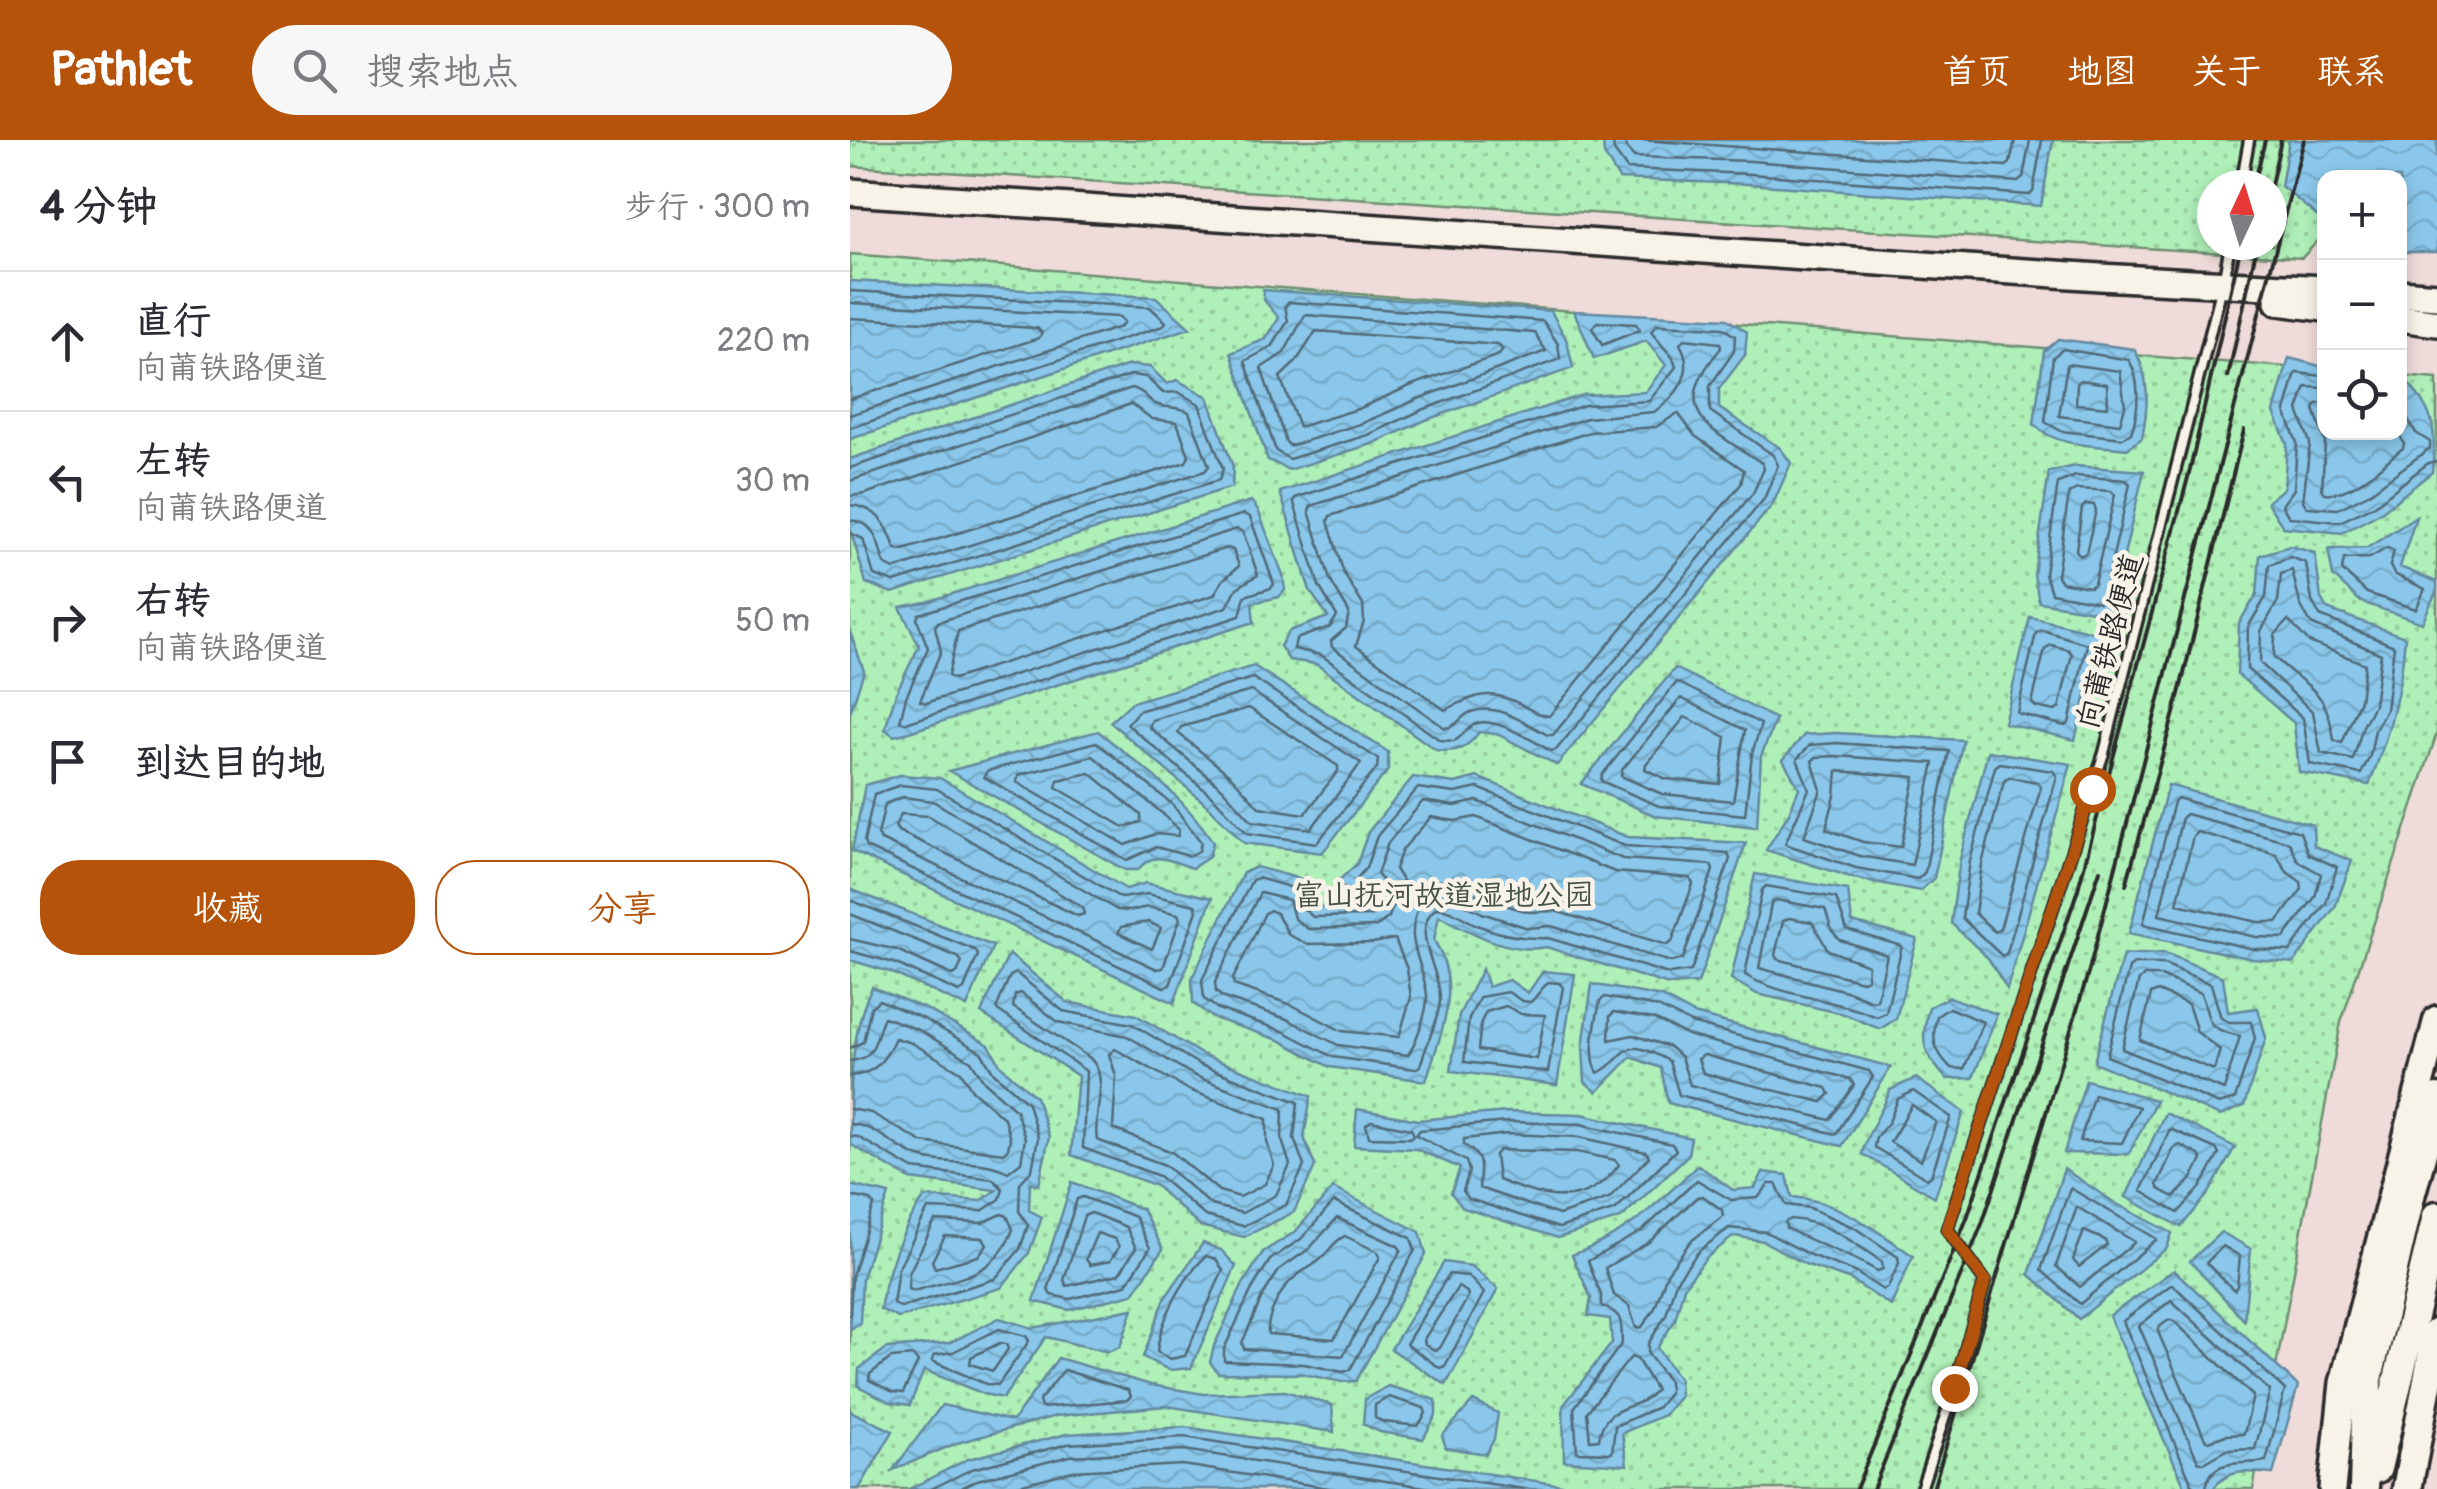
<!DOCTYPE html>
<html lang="zh">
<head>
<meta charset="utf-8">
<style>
	:root { --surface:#fff; --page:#f7f7f7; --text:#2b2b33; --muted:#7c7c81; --line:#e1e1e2; --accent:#b45309 }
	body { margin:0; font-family:Pangolin,"LXGW WenKai TC",sans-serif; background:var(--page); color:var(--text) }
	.controls { position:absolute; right:30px; top:30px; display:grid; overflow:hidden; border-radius:20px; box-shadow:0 5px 15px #0003 }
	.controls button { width:90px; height:90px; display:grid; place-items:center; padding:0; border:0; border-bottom:2px solid var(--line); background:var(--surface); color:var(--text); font:50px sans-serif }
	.compass { position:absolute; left:1347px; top:30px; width:90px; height:90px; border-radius:50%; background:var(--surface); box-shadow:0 5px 15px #0003; rotate:4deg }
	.stop { position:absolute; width:30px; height:30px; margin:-22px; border:8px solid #b45309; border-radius:50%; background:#fff }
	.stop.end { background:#b45309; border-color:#fff; box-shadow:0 2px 10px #0008 }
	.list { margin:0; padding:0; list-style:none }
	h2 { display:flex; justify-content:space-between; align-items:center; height:130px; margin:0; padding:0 40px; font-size:42px }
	h2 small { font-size:32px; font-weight:400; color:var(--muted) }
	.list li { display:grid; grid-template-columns:65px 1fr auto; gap:30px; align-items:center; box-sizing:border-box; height:140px; padding:0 40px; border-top:2px solid var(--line) }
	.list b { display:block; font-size:38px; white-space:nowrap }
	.list p { margin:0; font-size:32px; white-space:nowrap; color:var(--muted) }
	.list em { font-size:32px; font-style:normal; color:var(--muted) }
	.actions { display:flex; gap:20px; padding:30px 40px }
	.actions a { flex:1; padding:22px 0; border:2px solid var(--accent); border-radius:40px; text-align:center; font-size:35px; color:var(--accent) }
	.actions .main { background:var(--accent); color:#fff }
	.icon { flex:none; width:55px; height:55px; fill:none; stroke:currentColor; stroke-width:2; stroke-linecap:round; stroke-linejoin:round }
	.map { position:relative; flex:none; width:1587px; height:1349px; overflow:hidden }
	header { display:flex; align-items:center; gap:60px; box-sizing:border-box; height:140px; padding:0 50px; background:var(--accent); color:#fff }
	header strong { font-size:48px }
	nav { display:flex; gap:55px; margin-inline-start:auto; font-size:35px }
	.search { width:700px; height:90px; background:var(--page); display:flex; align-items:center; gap:25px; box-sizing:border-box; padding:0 35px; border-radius:55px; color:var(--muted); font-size:38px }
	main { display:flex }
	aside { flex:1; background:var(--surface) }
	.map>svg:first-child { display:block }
	.park { fill:url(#park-dots); stroke:#6d8e72; stroke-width:2.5; fill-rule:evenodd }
	.water { fill:url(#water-waves); stroke:#64899e; stroke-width:2.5 }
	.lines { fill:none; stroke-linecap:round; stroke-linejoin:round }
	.shore { stroke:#516977; stroke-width:2.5 }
	.service-casing { stroke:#2b2b2b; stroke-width:15 }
	.primary-casing { stroke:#2b2b2b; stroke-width:32 }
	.trunk-casing { stroke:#2b2b2b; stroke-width:35 }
	.service { stroke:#f7f3e8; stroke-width:8 }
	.primary { stroke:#f7f3e8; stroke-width:25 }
	.trunk { stroke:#f7f3e8; stroke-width:28 }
	.rail { stroke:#2b2b2b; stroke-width:4 }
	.route { stroke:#b45309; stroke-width:12 }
	.labels { text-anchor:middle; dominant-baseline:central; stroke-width:9; stroke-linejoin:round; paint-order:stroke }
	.street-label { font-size:30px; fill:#2b2b2b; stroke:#f7f3e8 }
	.park-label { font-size:30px; fill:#455247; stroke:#f7f3e8 }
</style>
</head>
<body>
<header>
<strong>Pathlet</strong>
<div class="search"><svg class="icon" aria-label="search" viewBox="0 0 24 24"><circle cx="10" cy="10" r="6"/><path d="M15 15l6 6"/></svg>搜索地点</div>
<nav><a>首页</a><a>地图</a><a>关于</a><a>联系</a></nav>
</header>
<main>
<aside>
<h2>4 分钟<small>步行 · 300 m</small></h2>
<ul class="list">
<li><svg class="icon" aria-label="ahead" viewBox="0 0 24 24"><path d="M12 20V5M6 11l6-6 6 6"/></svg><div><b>直行</b><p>向莆铁路便道</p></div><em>220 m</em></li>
<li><svg class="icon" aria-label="left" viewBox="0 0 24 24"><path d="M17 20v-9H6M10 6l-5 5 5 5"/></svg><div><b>左转</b><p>向莆铁路便道</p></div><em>30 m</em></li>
<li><svg class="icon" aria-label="right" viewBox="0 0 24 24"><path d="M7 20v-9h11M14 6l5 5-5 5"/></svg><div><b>右转</b><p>向莆铁路便道</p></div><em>50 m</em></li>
<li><svg class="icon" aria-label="arrive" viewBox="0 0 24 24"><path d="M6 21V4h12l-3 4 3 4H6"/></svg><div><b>到达目的地</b></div></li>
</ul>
<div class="actions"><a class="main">收藏</a><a>分享</a></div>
</aside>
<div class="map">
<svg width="1587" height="1349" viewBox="0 0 1587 1349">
	<defs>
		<pattern id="park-dots" width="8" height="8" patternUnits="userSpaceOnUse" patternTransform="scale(2.5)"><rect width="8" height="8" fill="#aff0b8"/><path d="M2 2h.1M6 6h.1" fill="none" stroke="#97ce9e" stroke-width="1.8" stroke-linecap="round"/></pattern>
		<pattern id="water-waves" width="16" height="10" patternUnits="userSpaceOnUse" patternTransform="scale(2.5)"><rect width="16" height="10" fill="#8ac7ea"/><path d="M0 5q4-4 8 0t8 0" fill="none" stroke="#77abc9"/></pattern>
	</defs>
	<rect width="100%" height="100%" fill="#efdbd9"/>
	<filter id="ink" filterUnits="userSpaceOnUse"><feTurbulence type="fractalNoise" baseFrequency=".01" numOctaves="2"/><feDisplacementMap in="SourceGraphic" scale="20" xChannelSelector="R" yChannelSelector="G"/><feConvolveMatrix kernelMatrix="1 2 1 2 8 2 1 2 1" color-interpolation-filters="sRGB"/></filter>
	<g filter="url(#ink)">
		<!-- park -->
		<path class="park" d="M0 0H1567L1474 38V94L1452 118 0 26ZM1362 45H1422V105H1362Z
			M0 114 1474 230V292H1550V236L1587 239V593L1491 882 1403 1349H0Z"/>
		<!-- water -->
		<path class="water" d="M753 0H1203L1191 66 899 44 769 39 754 14Z
			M1439 0H1587V112H1550V38H1474V82L1431 46Z
			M0 141 306 157 340 188 0 299Z
			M413 150 701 171 717 201 723 228 576 280 522 304 439 330 418 320 381 213 416 199 429 178 414 160Z
			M724 171 877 179 897 192 895 215 869 249V268L930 308 941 323 923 364 707 625 647 594 629 592C617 609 606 613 586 610L466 524 439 520 430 506 439 491 478 477 460 451 430 352 733 255 795 252 816 225 796 201 744 219Z
			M1208 199 1284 209C1301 237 1298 267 1292 298L1277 309C1246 305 1206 308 1184 284L1194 211Z
			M1439 218 1474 227V292H1550L1551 235C1584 270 1587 285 1582 332L1530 373 1492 393 1433 387 1417 362 1434 348 1437 304 1424 272Z
			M279 225 300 227 317 244 327 240 358 257 383 327 382 347 42 453 16 443 0 388V319Z
			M1225 326 1294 331 1260 474 1189 462 1184 435 1199 332Z
			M401 361 408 370 433 435 435 450 429 457 402 463 404 482 56 593 44 596 35 589 46 553 69 506 50 467 76 462Z
			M1566 377 1550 427 1587 442V450L1572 483 1511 462 1483 436 1478 409 1517 408Z
			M1440 406 1465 413 1471 458 1477 469 1555 497C1551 553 1539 594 1519 645L1449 632 1444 583 1387 534 1389 483 1407 454 1410 415Z
			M1180 477 1251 494 1225 600 1154 583Z
			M0 492 14 531 0 573Z
			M404 526 538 612V630L472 713 394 703 358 666 260 582 282 562Z
			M825 528 926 579 911 616 907 687 806 676 731 644Z
			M248 591C290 625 334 656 363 702L359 717 342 728C321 721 303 709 288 730H275L99 631Z
			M986 593 1113 600 1084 738 1070 751 1004 738 916 710 939 673 949 648 933 620 954 595Z
			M1138 611 1221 624 1157 849 1138 818 1101 783 1110 719Z
			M50 635 90 638 276 749 296 743 362 758 324 863 2 711 15 645Z
			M563 637 605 643 627 637 778 697 896 703 848 843 819 845 696 807C659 815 621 792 589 776L584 800C613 848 591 891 576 941L480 927 429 900 363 878 343 863 342 838 393 733 406 727 469 744 463 767 526 765 486 743 507 724 518 692Z
			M1318 645 1463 685 1464 706 1502 721 1485 767 1444 823 1403 819 1279 793Z
			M905 734 998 750 1002 782 1067 799 1046 879 1030 889 994 874 907 854 881 839Z
			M0 749 143 806 117 867 40 832 0 820Z
			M1315 813 1373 837 1378 872 1408 868 1416 898 1394 966 1370 976 1244 922 1273 815Z
			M159 814 217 862 286 875 353 915 461 956 454 997 465 1026 444 1072 394 1097 350 1086 305 1045 221 1015 228 936 131 873Z
			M632 829 638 847 659 840 678 853 693 831 725 834 707 945 601 931 609 875Z
			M742 844 812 857 844 874 1041 927 992 1006 818 963 811 928 781 917 747 952 735 942 733 907Z
			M22 847 78 870 139 905 151 926 186 957 199 997 189 1045 180 1042 179 1070 192 1077 179 1113 151 1148 48 1178 30 1169C38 1128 50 1091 75 1057L131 1061 146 1050 60 1039 0 1004C0 954 0 889 22 847Z
			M1099 857 1147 874 1123 938 1097 939C1072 912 1070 903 1079 867Z
			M1066 938 1114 972 1085 1057 1012 1014C1017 990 1032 974 1040 950Z
			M1236 940 1306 960 1279 1014 1214 1013Z
			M507 969 568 980 657 972 731 974 841 998 838 1015 771 1078 708 1098 613 1068 601 1053 610 1028 566 1009 504 1006Z
			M1315 973 1385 1007 1359 1053 1331 1087 1276 1057Z
			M848 1025 883 1050 905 1048 913 1032 937 1035 942 1057C988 1060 1026 1090 1063 1116L1041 1166 1001 1140 955 1124 913 1101 884 1096 856 1118 834 1147 825 1180 807 1208 829 1239 830 1256 814 1275 772 1293 777 1325 714 1321 713 1266 762 1203 760 1179 738 1176 741 1158 722 1115C777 1095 806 1065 848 1025Z
			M1214 1029 1265 1063 1322 1093 1317 1108 1229 1179 1179 1134Z
			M222 1042 292 1069 313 1109 283 1154 219 1170 184 1161Z
			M0 1045 39 1054 12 1138 10 1184 0 1189Z
			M483 1048 570 1092 576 1114 506 1241 492 1242 453 1234 368 1233 360 1222 364 1206 393 1144 413 1112 445 1092Z
			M1371 1092 1401 1109 1394 1180 1340 1121Z
			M353 1103 371 1110 386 1126 341 1228 319 1230 293 1217 315 1158Z
			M594 1122 621 1126 648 1149 596 1245 541 1209Z
			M1324 1130 1448 1246 1423 1334C1398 1332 1379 1327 1363 1349H1336L1259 1176Z
			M283 1169 270 1207 258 1212 196 1197 153 1258 134 1254 74 1230 60 1265 40 1262 8 1246 9 1229 37 1208 99 1203 149 1178 183 1188Z
			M208 1218 301 1245 354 1254 435 1251 482 1265 484 1292 316 1266 206 1276 107 1303 43 1330 92 1265 163 1281Z
			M538 1246 586 1260V1275L573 1299 530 1292 513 1284 515 1259Z
			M623 1261 648 1273 644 1299 636 1314 596 1308 592 1296Z
			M0 1271 43 1291 9 1349H0Z
			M335 1287 738 1349H59L118 1319 217 1294Z"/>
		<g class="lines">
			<!-- shore -->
			<path class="shore" d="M763 0 764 11 777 29 900 34 1179 55 1183 52 1192 0
				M775 0 776 8 784 17 901 21 1168 42 1173 38 1180 0
				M791 0 1156 26 1160 23 1165 0
				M0 151 300 167 316 182 313 186 0 288
				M439 162 693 181 708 204 710 219 572 270 518 295 439 319 426 311 395 221 422 207 438 181 435 166Z
				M0 163 269 177 274 182 270 187 0 275
				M455 175 685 193 696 211 568 259 513 283 440 306 436 302 411 228 434 213Z
				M0 178 187 188 192 193 189 198 0 259
				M747 182 786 184 790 190 752 205 742 188Z
				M806 185 873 188 885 196 884 211 860 246V271L923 315 928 325 914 359 706 610 701 611C684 602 641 573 623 585 616 590 612 597 604 601L590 600 471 515 444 509 446 499 480 487 487 476 469 446 444 363 445 358 735 265 799 261 826 227 823 218 801 192Z
				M466 191 648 205 653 210 649 215 562 245 508 269 449 287 430 237 446 222Z
				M834 199 870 203 871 208C816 273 859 288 912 323L914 329 903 353 703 595H698C676 584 647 562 621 572 610 576 608 587 595 588L482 507 481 501 496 488 499 472 480 440 459 371 461 366 737 278 804 272C828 256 846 231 830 204Z
				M1213 209 1279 220C1291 240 1289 272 1281 293L1273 298 1211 291 1195 282 1203 217Z
				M1217 224 1270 231 1275 266 1270 284 1209 276Z
				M1474 236 1446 233 1435 271 1447 303 1444 349 1432 365 1439 377 1490 382 1525 365 1578 323 1587 321
				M1230 240 1257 244 1258 267 1226 264 1227 244Z
				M1474 248 1456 247 1448 270 1460 303 1453 361 1457 367 1488 369 1518 354 1580 308V302L1566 293 1550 266
				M1474 263 1467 264 1464 269 1475 302 1472 349 1475 353C1502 357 1532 324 1553 308L1554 303 1548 292
				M828 273 845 296 894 330 891 344 699 576C688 575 679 569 670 564 637 547 623 557 595 570L506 506 514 481 513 465 494 434 478 381 480 376 740 292 806 287Z
				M0 328 281 235 296 237 313 253 328 252 349 264 373 329 369 340 44 442 24 435 13 399 0 393
				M1226 336 1276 340 1280 344 1253 458 1249 462 1201 453 1195 434 1208 343Z
				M0 341 282 248C294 251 295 257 304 263 316 270 327 265 339 272L359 326 355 331 44 429 34 424C28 403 26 382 0 380
				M1227 349 1261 351 1265 355 1244 444 1240 447 1211 442 1207 436 1219 353Z
				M0 356 15 354 281 264 302 279 327 282 339 316 336 322 50 411 45 408C37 383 26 367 0 365
				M1236 364 1244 365 1246 370 1236 413 1230 416 1226 410 1232 368Z
				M394 374 400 377 424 444 421 448 395 456 390 476 56 583 50 581 56 557 78 508 67 479 69 474Z
				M387 389 393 392 408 435 387 448 377 467 76 563 70 561 91 511 85 487 88 482Z
				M377 408 383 410 389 426 373 440 364 455 104 539 98 536 108 491Z
				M1537 408 1544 411 1540 426 1544 434 1575 449 1566 469 1517 453 1492 430 1494 419 1520 418Z
				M1440 417 1456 423 1462 461 1470 476 1544 506 1536 570 1525 590 1520 616 1511 634 1460 624 1453 578 1397 529 1398 487 1416 457 1419 425Z
				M1442 430 1450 464 1461 484 1531 514 1524 565 1513 586 1503 620 1471 613 1463 572 1410 523 1411 491 1428 461 1431 434Z
				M1438 480 1459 502 1515 524 1510 560 1492 603 1484 600C1477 548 1459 550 1424 517L1425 495Z
				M1192 490 1237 504 1219 583 1215 586 1167 573 1186 493Z
				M1201 505 1219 510 1222 514 1209 568 1205 571 1186 567 1182 563 1195 509Z
				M403 538 528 619 527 628 467 703 397 693 364 658 277 584 288 571Z
				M827 542 911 584 902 614 895 675 809 666 751 641 752 635Z
				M401 551 511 623 461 689 402 681 372 648 299 587 302 580Z
				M831 558 895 590 883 661 812 654 771 636 772 630Z
				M399 568 488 626V631L455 674 409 667 382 637 328 593 331 587Z
				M835 577 876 597 870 644 816 639 795 629 796 624Z
				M246 602 322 664 351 702 349 711 339 716 306 707 277 720 134 637 137 631Z
				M987 603 1099 611 1075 732 1068 739 1006 728 935 704 959 649 947 619 960 605Z
				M243 616 313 674 329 690 328 696 305 694 276 705 166 642 169 635Z
				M987 616 1084 623 1062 725 1010 716 954 697 971 650 962 621 966 617Z
				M1150 623 1203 631 1207 636 1157 813 1152 816 1112 778 1120 721 1145 627Z
				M987 631 1065 637 1051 707 1013 702 976 689 985 656Z
				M240 633 291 675V682L274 687 206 647 208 640Z
				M1159 637 1187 642 1191 647 1150 789 1145 792 1125 773 1132 724 1154 641Z
				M51 645 87 649 271 758 297 754 345 765 347 771 320 845 314 847 16 707 14 702 24 654Z
				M568 648 605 653 628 648 775 706 878 713 880 719 841 831 819 834 698 798C673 799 649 795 625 784 612 778 601 768 586 768 559 789 589 829 590 856 591 874 575 908 570 926L565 929 483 917 433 891 368 869 354 859 352 840 402 740 408 738 453 751 454 769 463 777 520 776C529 773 533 766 529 756L509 744 507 738 516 728 527 696Z
				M53 657 83 661 267 770 279 771 298 767 328 774 330 779 313 828 307 829 31 700 28 695 35 664Z
				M1327 658 1450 692 1458 714 1487 727 1476 763 1440 811 1404 809 1293 784 1324 662Z
				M573 661 605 666 627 661 773 719 861 725 863 730 833 819 821 822 701 786 678 788 632 773 596 755 582 756 570 764C552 800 573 820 577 855 578 871 566 902 558 915L488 905 437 879 374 858 366 852 365 842 410 753 439 760 444 778 458 789 526 787 539 777 544 764 540 750 527 734 538 703Z
				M51 674 79 676 232 767 234 774 228 776 48 691 45 686Z
				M1336 674 1439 702 1448 721 1471 734 1465 757 1434 798 1406 797 1309 775 1332 677Z
				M581 677 605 681 626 677 765 732 840 738 843 744 822 802 817 805 705 771 679 772 638 760 600 741H581L558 750 545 729 552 710Z
				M1347 692 1426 714 1437 732 1451 742 1452 749 1427 782H1408L1327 764 1343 696Z
				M916 746 986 758 997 790 1052 806 1036 873 1027 877C985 859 930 856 895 835L912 750Z
				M0 760 125 810 128 815 114 849 109 852 44 823 0 811
				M926 760 975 769 982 791 990 800 1037 815 1027 860 1022 861 1000 852 909 828 921 764Z
				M420 770 426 773 439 795 457 804 522 803 545 799 557 829 561 857 549 897 492 891 442 865 384 845 383 839 415 773Z
				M0 774 108 817 112 822 107 833 102 835 47 810 0 799
				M939 778 962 782 978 810 1018 825 1017 839 1012 841 927 819 925 815 933 781Z
				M298 782 311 788 302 809 268 793 271 787Z
				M1284 824H1314L1361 844 1371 878 1379 882H1401L1405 898 1385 959 1369 964 1257 916 1279 828Z
				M166 833 213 871 282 884 350 925 448 962 444 998 454 1026 436 1065 393 1086 355 1076 309 1036 233 1008 236 931 146 869 160 836Z
				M1294 836H1311L1351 853C1362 884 1354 888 1390 896L1374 950 1272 909 1289 840Z
				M698 842 709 843 713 847 698 932 614 922 619 878 630 857 658 852 672 861 681 862Z
				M1308 851 1338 864 1347 892 1370 910 1364 930 1290 900 1301 854Z
				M171 853 208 882 277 896 345 936 433 969 432 1000 440 1025 426 1055 392 1073 361 1065 315 1025 247 1000C242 974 261 939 240 918L163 867 165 855Z
				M755 857 808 867 841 883 1019 931 1023 937 986 994 829 955 819 921C770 893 780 916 748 933 737 913 746 884 750 861Z
				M656 866 671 874 695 875 687 919 628 910 631 882 636 872Z
				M1099 868 1133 882 1114 929 1101 928C1084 911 1081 899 1087 876Z
				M764 872 804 879 837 895 1000 939 1004 945 980 980 840 945 831 917 820 907 783 895 759 900 760 876Z
				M0 908 13 902 21 867 29 860 74 879 131 912 144 933 178 963 188 998 182 1030 170 1043 169 1071 178 1085 170 1109 145 1139 51 1167 43 1164 48 1129 78 1069 132 1071 150 1059 153 1049 143 1039 63 1029 8 997 0 996
				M265 909 339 950 417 979V1002L424 1025 415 1044 390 1057 369 1051 322 1012 263 989 266 936 259 914Z
				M854 915 977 948 980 954 972 962 853 933 848 919Z
				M0 921C28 919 24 897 34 877L69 890 121 921 134 941 166 970 175 999 171 1022 158 1032C130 1017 93 1027 64 1015 43 1006 24 985 0 984
				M0 936C26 934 35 920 45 898L62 903 111 932 122 950 154 978 160 999 158 1009 153 1013 72 1002 21 973 0 969
				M1063 951 1101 977 1081 1036 1077 1039 1024 1007 1026 997 1039 982 1048 959Z
				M1244 954 1289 967 1272 1003 1230 1001Z
				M1062 965 1086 982 1071 1021 1040 1002Z
				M521 981 561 989 564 995 560 998 519 997 516 985Z
				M657 982 730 984 822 1004 826 1010 766 1069 709 1088 619 1059 613 1051 619 1031 616 1021 566 995 570 990Z
				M1320 989 1366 1009 1369 1014 1351 1047 1328 1073 1291 1051Z
				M658 994 729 997 796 1012 799 1017 759 1058 709 1075 629 1048C630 1028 635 1017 614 1005V999Z
				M1330 1005 1349 1015 1352 1020 1341 1040 1324 1057 1309 1049 1307 1045 1324 1008Z
				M649 1010 727 1012 765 1020 769 1025C734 1071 694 1058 648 1040L645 1015Z
				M847 1040 881 1060 908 1058 919 1044H926L936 1065 960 1068 1005 1088 1048 1117 1049 1123 1038 1147 1033 1150 1005 1132 960 1115 916 1092 879 1088 849 1111 826 1141 816 1175 798 1204V1214L819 1242V1253L808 1267 765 1286 762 1313 727 1312 724 1268 772 1203C771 1179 774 1175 751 1166V1155L738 1121 792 1091Z
				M1220 1048 1307 1099 1230 1164 1191 1130Z
				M0 1056 21 1060 24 1065 2 1136 0 1176
				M853 1056 872 1070 873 1076 840 1102 817 1133 805 1168 792 1187 786 1188 779 1166 764 1155 755 1128 799 1102 847 1057Z
				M233 1057 285 1077 300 1108 276 1145 220 1159 201 1155 198 1150 227 1059Z
				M484 1062 561 1098 565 1110 500 1230 493 1232 454 1224 374 1221V1209L402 1149 420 1120 451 1099Z
				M1227 1067 1285 1102 1230 1147 1206 1126Z
				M241 1073 276 1087 286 1108 269 1134 217 1146 214 1140 234 1076Z
				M152 1074 157 1076 163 1089C146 1137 107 1138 64 1151L58 1149 59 1133 85 1081 132 1083Z
				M487 1078 548 1106 551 1110 493 1216 394 1209 392 1203 413 1155 430 1129 459 1109Z
				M941 1079C975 1081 1005 1103 1032 1122L1033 1129 1027 1131C999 1113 966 1105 936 1088L935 1082Z
				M1234 1091 1255 1100 1257 1105 1229 1127 1223 1120Z
				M247 1093 265 1099 269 1107 260 1121 240 1125 236 1119Z
				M95 1096 133 1098 137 1104 128 1116 85 1128 82 1121Z
				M495 1096 528 1112 530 1117 484 1199 418 1194C416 1177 431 1148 445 1137 453 1130 464 1126 472 1118 480 1110 485 1100 495 1096Z
				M1373 1106 1390 1116 1387 1146 1384 1150 1356 1123Z
				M356 1116 366 1119 373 1130 335 1216 320 1219 307 1212C310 1180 333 1138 356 1116Z
				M599 1134 618 1136 634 1153 595 1226 590 1228 556 1204Z
				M608 1147 617 1152 618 1157 590 1208 584 1210 575 1204 574 1199Z
				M1321 1160 1420 1251 1405 1309 1377 1310 1354 1323 1348 1321 1289 1186Z
				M1319 1180 1324 1181 1403 1256 1394 1294 1376 1295 1359 1301 1355 1299 1308 1192 1309 1187Z
				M149 1189 176 1196 179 1201 148 1245 136 1244 82 1221 84 1215 103 1212Z
				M150 1203 156 1204 158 1209 143 1231 120 1224 121 1217Z
				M63 1216 68 1222 53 1253 43 1252 19 1240 20 1234 41 1218Z
				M781 1217 787 1219 806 1250C786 1274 755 1260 749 1299L740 1300 737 1272Z
				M214 1230 278 1250 281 1256 277 1260 191 1268 189 1261Z
				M539 1257 574 1268 576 1273 568 1286 534 1282 525 1278V1265Z
				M81 1349 122 1329 218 1304 334 1297 674 1349
				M109 1349 127 1340 220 1316 334 1310 588 1349
				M153 1349 223 1331 333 1325 485 1349
				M1344 1349 1273 1181 1322 1144 1435 1250 1416 1321C1394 1326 1360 1315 1356 1349"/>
			<defs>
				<path id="service" d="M1391 45 1399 0
					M1374 137 1380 105
					M1071 1349 1104 1249 1135 1141 1097 1089 1254 613 1371 150"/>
				<path id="primary" d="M0 52 1250 137 1474 149
					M1550 153 1587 156
					M1428 162 1474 168
					M1550 178 1587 183
					M1482 1349 1493 1243 1587 879"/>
				<path id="trunk" d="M1527 1328 1587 1076
					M1514 1349 1517 1243 1561 1052 1587 959
					M1557 1349 1587 1193"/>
			</defs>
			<!-- service casing -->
			<use href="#service" class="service-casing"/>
			<!-- primary casing -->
			<use href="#primary" class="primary-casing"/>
			<!-- trunk casing -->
			<use href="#trunk" class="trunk-casing"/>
			<!-- service -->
			<use href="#service" class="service"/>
			<!-- primary -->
			<use href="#primary" class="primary"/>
			<!-- trunk -->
			<use href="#trunk" class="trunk"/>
			<!-- rail -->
			<path class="rail" d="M1404 45 1415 0
				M1421 45 1431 0
				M1378 237 1407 105
				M1276 745 1326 566 1394 290
				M1006 1349 1117 1078 1228 749 1340 330 1391 105
				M1023 1349 1132 1084 1250 730
				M1083 1349 1239 830 1454 0"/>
		</g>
	</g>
	<g class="lines" filter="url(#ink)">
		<!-- route -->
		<path class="route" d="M1104 1248 1135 1141 1097 1089 1242 649"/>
	</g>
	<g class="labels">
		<!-- street labels -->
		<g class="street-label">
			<text transform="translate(1260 501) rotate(-75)">向莆铁路便道</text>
		</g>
		<!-- park labels -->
		<g class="park-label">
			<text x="594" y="755">富山抚河故道湿地公园</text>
		</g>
	</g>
</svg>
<div class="controls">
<button>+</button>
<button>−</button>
<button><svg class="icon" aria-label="locate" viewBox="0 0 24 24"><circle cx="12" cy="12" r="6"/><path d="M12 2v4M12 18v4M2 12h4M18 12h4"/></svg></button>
</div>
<svg class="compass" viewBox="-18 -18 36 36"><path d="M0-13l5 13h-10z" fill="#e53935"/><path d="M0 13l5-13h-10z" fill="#7c7c81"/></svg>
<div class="stop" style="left:1242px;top:649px"></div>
<div class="stop end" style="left:1104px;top:1248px"></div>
</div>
</main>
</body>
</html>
